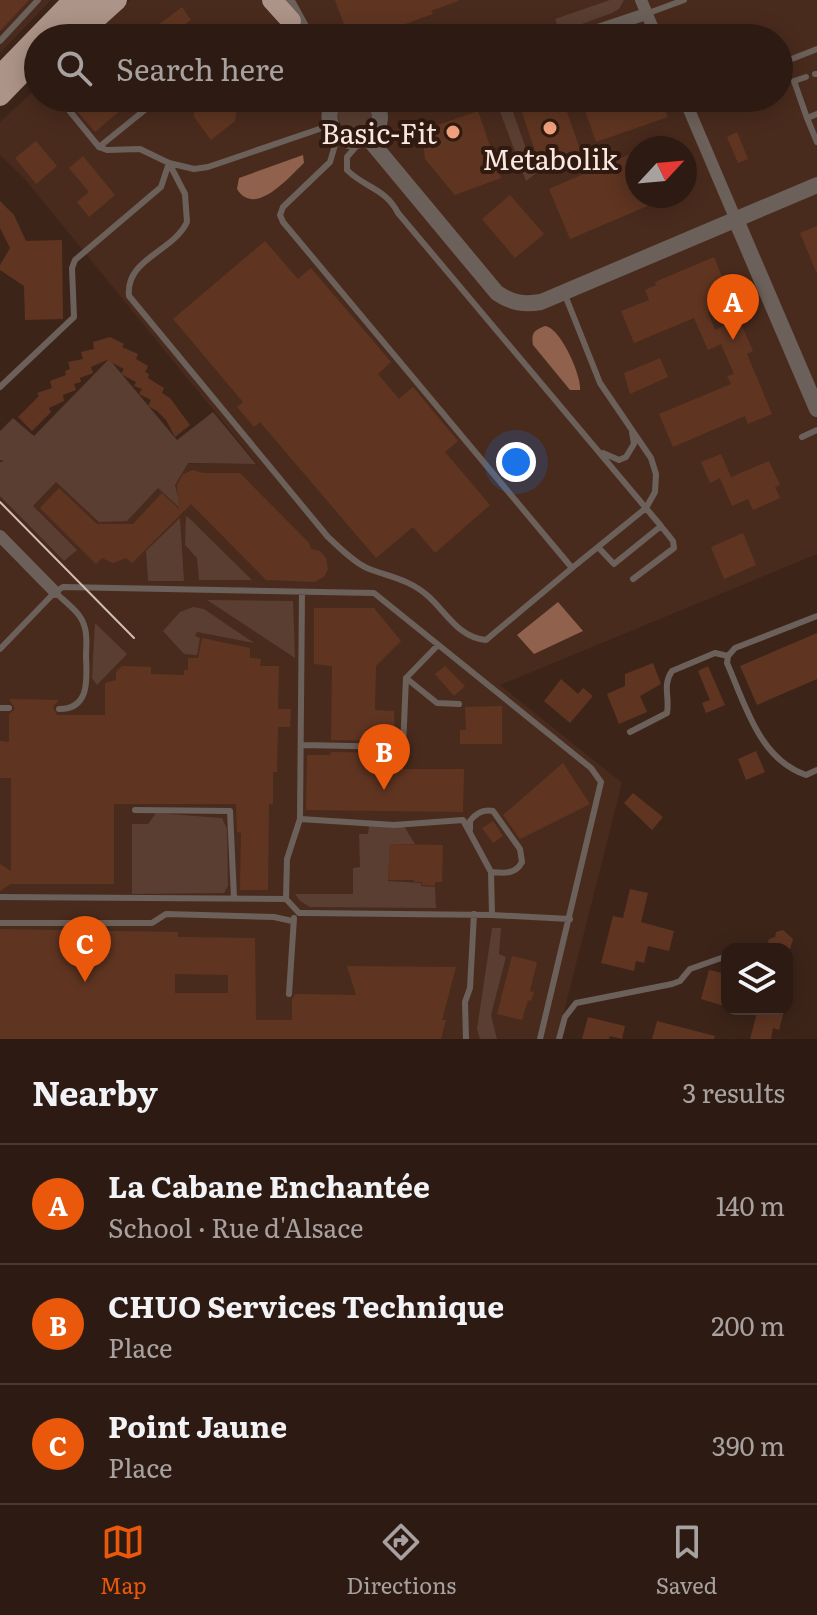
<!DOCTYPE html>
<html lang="en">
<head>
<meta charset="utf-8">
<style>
	:root { --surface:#2d1b13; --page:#392821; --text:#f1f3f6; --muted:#a7a1a0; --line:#483933; --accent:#ea580c }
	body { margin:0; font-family:Literata,serif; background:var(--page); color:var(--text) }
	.controls { position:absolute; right:24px; bottom:24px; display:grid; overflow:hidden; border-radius:16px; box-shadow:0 4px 20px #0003 }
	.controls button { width:72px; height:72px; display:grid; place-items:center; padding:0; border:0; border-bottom:2px solid var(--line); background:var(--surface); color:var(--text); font:40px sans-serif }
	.compass { position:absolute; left:625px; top:136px; width:72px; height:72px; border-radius:50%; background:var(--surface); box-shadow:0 4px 20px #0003; rotate:64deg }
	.you { position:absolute; left:516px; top:462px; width:28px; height:28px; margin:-20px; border:6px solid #fff; border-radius:50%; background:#1a73e8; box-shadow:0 0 0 12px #1a73e833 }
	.badge { display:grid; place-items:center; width:52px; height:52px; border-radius:50%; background:var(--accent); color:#fff; font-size:26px; font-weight:700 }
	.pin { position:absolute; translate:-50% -66px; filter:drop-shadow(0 2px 4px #0008) }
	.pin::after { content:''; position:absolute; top:42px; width:28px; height:24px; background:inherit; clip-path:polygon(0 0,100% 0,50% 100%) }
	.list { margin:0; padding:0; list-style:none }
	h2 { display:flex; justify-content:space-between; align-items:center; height:104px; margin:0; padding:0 32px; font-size:34px }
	h2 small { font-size:26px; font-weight:400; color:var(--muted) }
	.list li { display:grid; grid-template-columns:52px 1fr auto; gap:24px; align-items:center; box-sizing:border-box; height:120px; padding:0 32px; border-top:2px solid var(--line) }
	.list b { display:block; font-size:30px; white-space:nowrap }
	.list p { margin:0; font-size:26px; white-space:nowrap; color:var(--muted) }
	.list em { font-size:26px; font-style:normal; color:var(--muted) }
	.icon { flex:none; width:44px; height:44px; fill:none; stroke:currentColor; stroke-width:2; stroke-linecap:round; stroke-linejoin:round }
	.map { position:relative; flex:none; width:817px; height:1039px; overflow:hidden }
	.search { position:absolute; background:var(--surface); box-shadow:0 4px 20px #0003; left:24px; right:24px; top:24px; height:88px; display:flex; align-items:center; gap:20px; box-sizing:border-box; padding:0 28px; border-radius:44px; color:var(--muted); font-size:30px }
	.sheet { height:464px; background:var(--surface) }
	nav { display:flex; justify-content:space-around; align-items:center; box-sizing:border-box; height:112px; border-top:2px solid var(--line); background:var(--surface); font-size:22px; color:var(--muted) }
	nav a { display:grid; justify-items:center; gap:4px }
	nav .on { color:var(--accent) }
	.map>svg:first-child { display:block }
	.built { fill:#492b1d; fill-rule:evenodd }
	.green { fill:#593e31 }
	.water { fill:#90614c }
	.building { fill:#5f3521; fill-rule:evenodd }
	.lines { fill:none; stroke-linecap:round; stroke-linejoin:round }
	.service { stroke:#6c605a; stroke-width:6 }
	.minor { stroke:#6c605a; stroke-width:12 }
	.tertiary { stroke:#6c605a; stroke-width:16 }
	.primary { stroke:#ad9488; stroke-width:20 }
	.tram { stroke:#d1beb7; stroke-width:2 }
	.poi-dot { fill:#f1a17c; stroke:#311a10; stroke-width:3 }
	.labels { text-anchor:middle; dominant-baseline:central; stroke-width:8; stroke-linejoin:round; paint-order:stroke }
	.poi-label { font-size:28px; fill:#fae9e2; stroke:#311a10; text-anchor:end }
</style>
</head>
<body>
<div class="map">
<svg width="817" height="1039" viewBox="0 0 817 1039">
	<rect width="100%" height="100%" fill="#3c2419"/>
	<!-- built -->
	<path class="built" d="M0 0H51L0 53Z
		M131 0H817V554L500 685 622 783 557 1039H0V462L256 464 264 472 23 177 0 155V122L38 87V98H779V38H90ZM637 148H685V196H637Z"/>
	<!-- green -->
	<path class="green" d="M610 0H624L619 9 612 13 560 32 555 19Z
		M502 98H508L535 174 526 181 496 101Z
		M338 115a17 17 0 1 1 34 0a17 17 0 1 1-34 0Z
		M109 359 177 440 213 412 256 464 188 463 175 485 181 509 158 488 127 521 99 522 56 482 33 506 77 550 64 561 0 496V462L4 461 0 460V431L13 418 34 436Z
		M186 516 190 519 252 580H199L197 558 185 545Z
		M180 518 184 581H148L146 551Z
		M207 600 293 601 295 658Z
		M193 607 204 609 254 643 197 632 195 636 200 638 197 655 184 654 163 631 180 612Z
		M95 623 127 654 97 685 92 678Z
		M156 813 222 818 227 829 228 886 224 893 132 894V824H148Z
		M369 826H404L415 844H390L388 881 421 883V886L435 887 436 908 310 907 300 901 295 894H353V868L360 867 359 834H368Z
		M492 928H501L499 954 506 957 491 1015 497 1039H480L477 1029Z"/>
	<!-- water -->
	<path class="water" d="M303 155 304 163C289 177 255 218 237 189L239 178Z
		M545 326C560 327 582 376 580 390H570L533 345C531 333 534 330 545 326Z
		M558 602 583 631 534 654 517 635Z"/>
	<!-- building -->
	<path class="building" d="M0 0H29L0 31Z
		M335 0H458V1L431 11 433 14 366 38H349Z
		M182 7 191 20 177 30 183 38H141Z
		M78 98H135L95 132 71 104Z
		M195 98H241L234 103 237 107 235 121 211 140 194 117Z
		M537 98H562L581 152 540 165 519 104Z
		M595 98H661L668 117 596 142 582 102Z
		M478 111 501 178 455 195 425 159 423 141 427 133 435 126Z
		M737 132 748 159 738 163 727 137Z
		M36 141 57 166 36 184 15 158Z
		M637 151V196H671L570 239 549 189Z
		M83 156 115 195 89 217 77 202 89 192 69 168Z
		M510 195 544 234 515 258 482 219Z
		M0 201 14 215 26 241 62 240 63 319 25 320 24 286 0 270V265L10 248 0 228Z
		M817 226V274L800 233Z
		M265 241 298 279 311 268 391 362 378 374 399 399 413 387 458 441 445 452 490 505 435 553 413 527 376 558 260 422 254 427 237 407 243 402 173 319Z
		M714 257 727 289 717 293 722 306 708 312 715 330 739 319 753 351 747 354 772 414 748 424 745 416 673 447 659 414 731 384 727 376 734 374 721 344 708 350 694 318 634 343 621 311 649 300 645 290 656 285 655 282Z
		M110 337 124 344 122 347 138 354 136 359 148 366 145 372 149 374 148 378 164 388 162 393 170 398 190 425 175 437 166 420 157 411 148 406 151 400 139 394 142 389 134 386 136 382 121 374 124 369 107 360 91 367 93 373 80 378 81 382 74 384 76 390 63 395 64 401 49 408 51 412 32 431 18 417 39 396 37 393 52 388 50 381 66 375 65 371 70 369 68 362 83 359 81 352 94 349 93 342Z
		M660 358 668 377 630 394 624 373Z
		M721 454 731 477 769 461 780 485 775 487 780 498 753 510 748 499 732 506 720 478 710 483 701 462Z
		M193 470 203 473H240L309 543 311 549 320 551 326 558 328 569 324 577 314 582 266 580 191 504 132 563 126 558 113 563 102 558 96 564 40 508 59 488 97 524H133L162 493 179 509 177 485 183 474Z
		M743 533 756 565 724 579 711 547Z
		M314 608H374L401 641 376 666 375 710 394 711 395 741 331 740 332 666 314 664Z
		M817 633V679L757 705 740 666Z
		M202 638 250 648V658L261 659 260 666H279L278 709H291L290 727H278L277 772H273V804H269L268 890H240L241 833 237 832 236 804H114V884H11L0 891V864L11 871V778H0V741L9 742V714L15 709 9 699 59 700 53 707 57 715H105V683L116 680V672L122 666 151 667V674L184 675V670H188V658H198Z
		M653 663 661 684 640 696 647 712 619 724 607 694 625 686V674Z
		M445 666 465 686 454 696 435 674Z
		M708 666 725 705 706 713 702 703 710 700 698 671Z
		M561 679 578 694 583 688 593 696 570 723 544 701Z
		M502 706V744H460V730H466L465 707Z
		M756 751 765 772 746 780 738 759Z
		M331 752 393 753 394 769H464L463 812 306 810 307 755H330Z
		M563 763 590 804 520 839 503 815Z
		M633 793 663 817 652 830 624 803Z
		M493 821 503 836 493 843 482 828Z
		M390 844 443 845 442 882H435V886L422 885V882H414V880H388Z
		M630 889 648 893 641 922 674 931 669 951 648 946 644 963 636 961 634 971 601 963 613 916 623 918Z
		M0 929 178 932V937L255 938 256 1020H292V999L295 994 356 995 347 966 456 967 442 1020H446L441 1039H0ZM175 974 228 975V993H175Z
		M783 930 793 939 790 949H771L767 946 769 939 775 937 776 932Z
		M512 956 537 962 530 991 534 992 531 1001 528 1000 522 1020 497 1014Z
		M709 970 727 974V1007L701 999Z
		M758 1009 784 1011 779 1030 773 1028 771 1039H750Z
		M588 1017 625 1026 622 1039 610 1036 609 1039H582Z
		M657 1021 715 1036 714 1039H652Z"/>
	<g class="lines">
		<!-- service -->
		<path class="service" d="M646 14 684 0
			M0 41 38 0
			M779 64 817 49
			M815 74H817
			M806 77 794 81 807 118
			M59 98 99 147 107 150 140 149 169 163 194 169 208 167 331 125
			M817 114 807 118 817 142
			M338 135 330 162 283 207 280 215 283 222 572 568 646 508 655 492 656 474 651 458 600 383 565 295
			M359 143 347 157V170C365 188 385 188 398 213L661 526 614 564 598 547
			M99 147 146 109
			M169 163 185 194 187 222C173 252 125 259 129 296L328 537C339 547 353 562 367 568 389 577 409 579 428 596 446 612 459 638 486 640L572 568
			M0 387 74 317 72 268 75 260 161 187 169 163
			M802 437 817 430
			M603 453 619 460 626 457 634 444 632 432
			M633 579 674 548 673 541 661 526
			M55 592C65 602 80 612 84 625 88 635 86 646 86 657 87 679 90 709 59 709
			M817 616 735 648 728 656 727 663C745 704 759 759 806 775L817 770
			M0 649 55 592 63 587 374 593 591 768 601 782 540 1039
			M406 678 437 703 459 704
			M0 708H9
			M630 732 667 713C670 698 662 685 672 671L715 653 728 656
			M301 745 403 747 406 678 438 645
			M135 810 230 811 234 898
			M300 819 394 825 463 820 491 872 492 915
			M470 830V821C476 813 483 809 493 811L520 849 522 862C515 875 504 873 491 872
			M0 897 286 899 299 913H306L492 915 570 919
			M286 899 287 859 300 819 302 592
			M0 923H152L166 914 274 917 292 921
			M289 994 294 918
			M466 1039 465 1002 470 988 474 914
			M559 1039 565 1017 576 1003 672 984 680 981 690 969 727 956"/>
		<!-- minor -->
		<path class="minor" d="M641 0 657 38
			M574 38 646 14
			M684 98 736 220
			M379 107 403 98
			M0 536 55 592"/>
		<!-- tertiary -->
		<path class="tertiary" d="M286 0 307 38
			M337 98C331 105 328 112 330 121 338 161 402 135 372 98
			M368 138 497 293C512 303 524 305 541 302L817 185
			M736 220 817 409"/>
		<!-- primary -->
		<path class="primary" d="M272 0 291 21
			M56 38 93 0
			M75 38 117 0
			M0 75 73 0
			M0 96 38 57"/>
		<!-- tram -->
		<path class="tram" d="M0 502 134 638"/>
	</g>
	<!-- markers -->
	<g class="poi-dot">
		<circle cx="550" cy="128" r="8"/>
		<circle cx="453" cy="132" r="8"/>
	</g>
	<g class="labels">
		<!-- poi labels -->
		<g class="poi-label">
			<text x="437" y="132">Basic-Fit</text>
			<text x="550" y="158" text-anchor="middle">Metabolik</text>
		</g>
	</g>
</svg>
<div class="controls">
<button><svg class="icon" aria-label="layers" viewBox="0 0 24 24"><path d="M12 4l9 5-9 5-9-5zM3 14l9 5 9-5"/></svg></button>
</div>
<svg class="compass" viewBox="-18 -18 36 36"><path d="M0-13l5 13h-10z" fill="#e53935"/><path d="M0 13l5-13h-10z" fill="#a7a1a0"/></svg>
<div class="you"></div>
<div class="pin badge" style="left:733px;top:340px">A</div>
<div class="pin badge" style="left:384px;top:790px">B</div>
<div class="pin badge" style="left:85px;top:982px">C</div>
<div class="search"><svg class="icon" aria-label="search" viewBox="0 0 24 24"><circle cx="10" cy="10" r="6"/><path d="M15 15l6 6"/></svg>Search here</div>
</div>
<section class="sheet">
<h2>Nearby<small>3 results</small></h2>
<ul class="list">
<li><span class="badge">A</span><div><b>La Cabane Enchantée</b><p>School · Rue d'Alsace</p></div><em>140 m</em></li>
<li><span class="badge">B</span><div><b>CHUO Services Technique</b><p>Place</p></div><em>200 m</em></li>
<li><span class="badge">C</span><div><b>Point Jaune</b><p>Place</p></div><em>390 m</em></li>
</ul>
</section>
<nav>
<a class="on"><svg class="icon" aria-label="map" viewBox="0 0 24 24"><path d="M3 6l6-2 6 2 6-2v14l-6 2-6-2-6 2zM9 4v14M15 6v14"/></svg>Map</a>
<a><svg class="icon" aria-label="directions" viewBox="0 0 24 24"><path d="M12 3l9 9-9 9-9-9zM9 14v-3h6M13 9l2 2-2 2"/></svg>Directions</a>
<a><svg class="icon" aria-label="saved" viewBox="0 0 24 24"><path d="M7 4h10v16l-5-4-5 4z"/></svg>Saved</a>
</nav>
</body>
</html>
